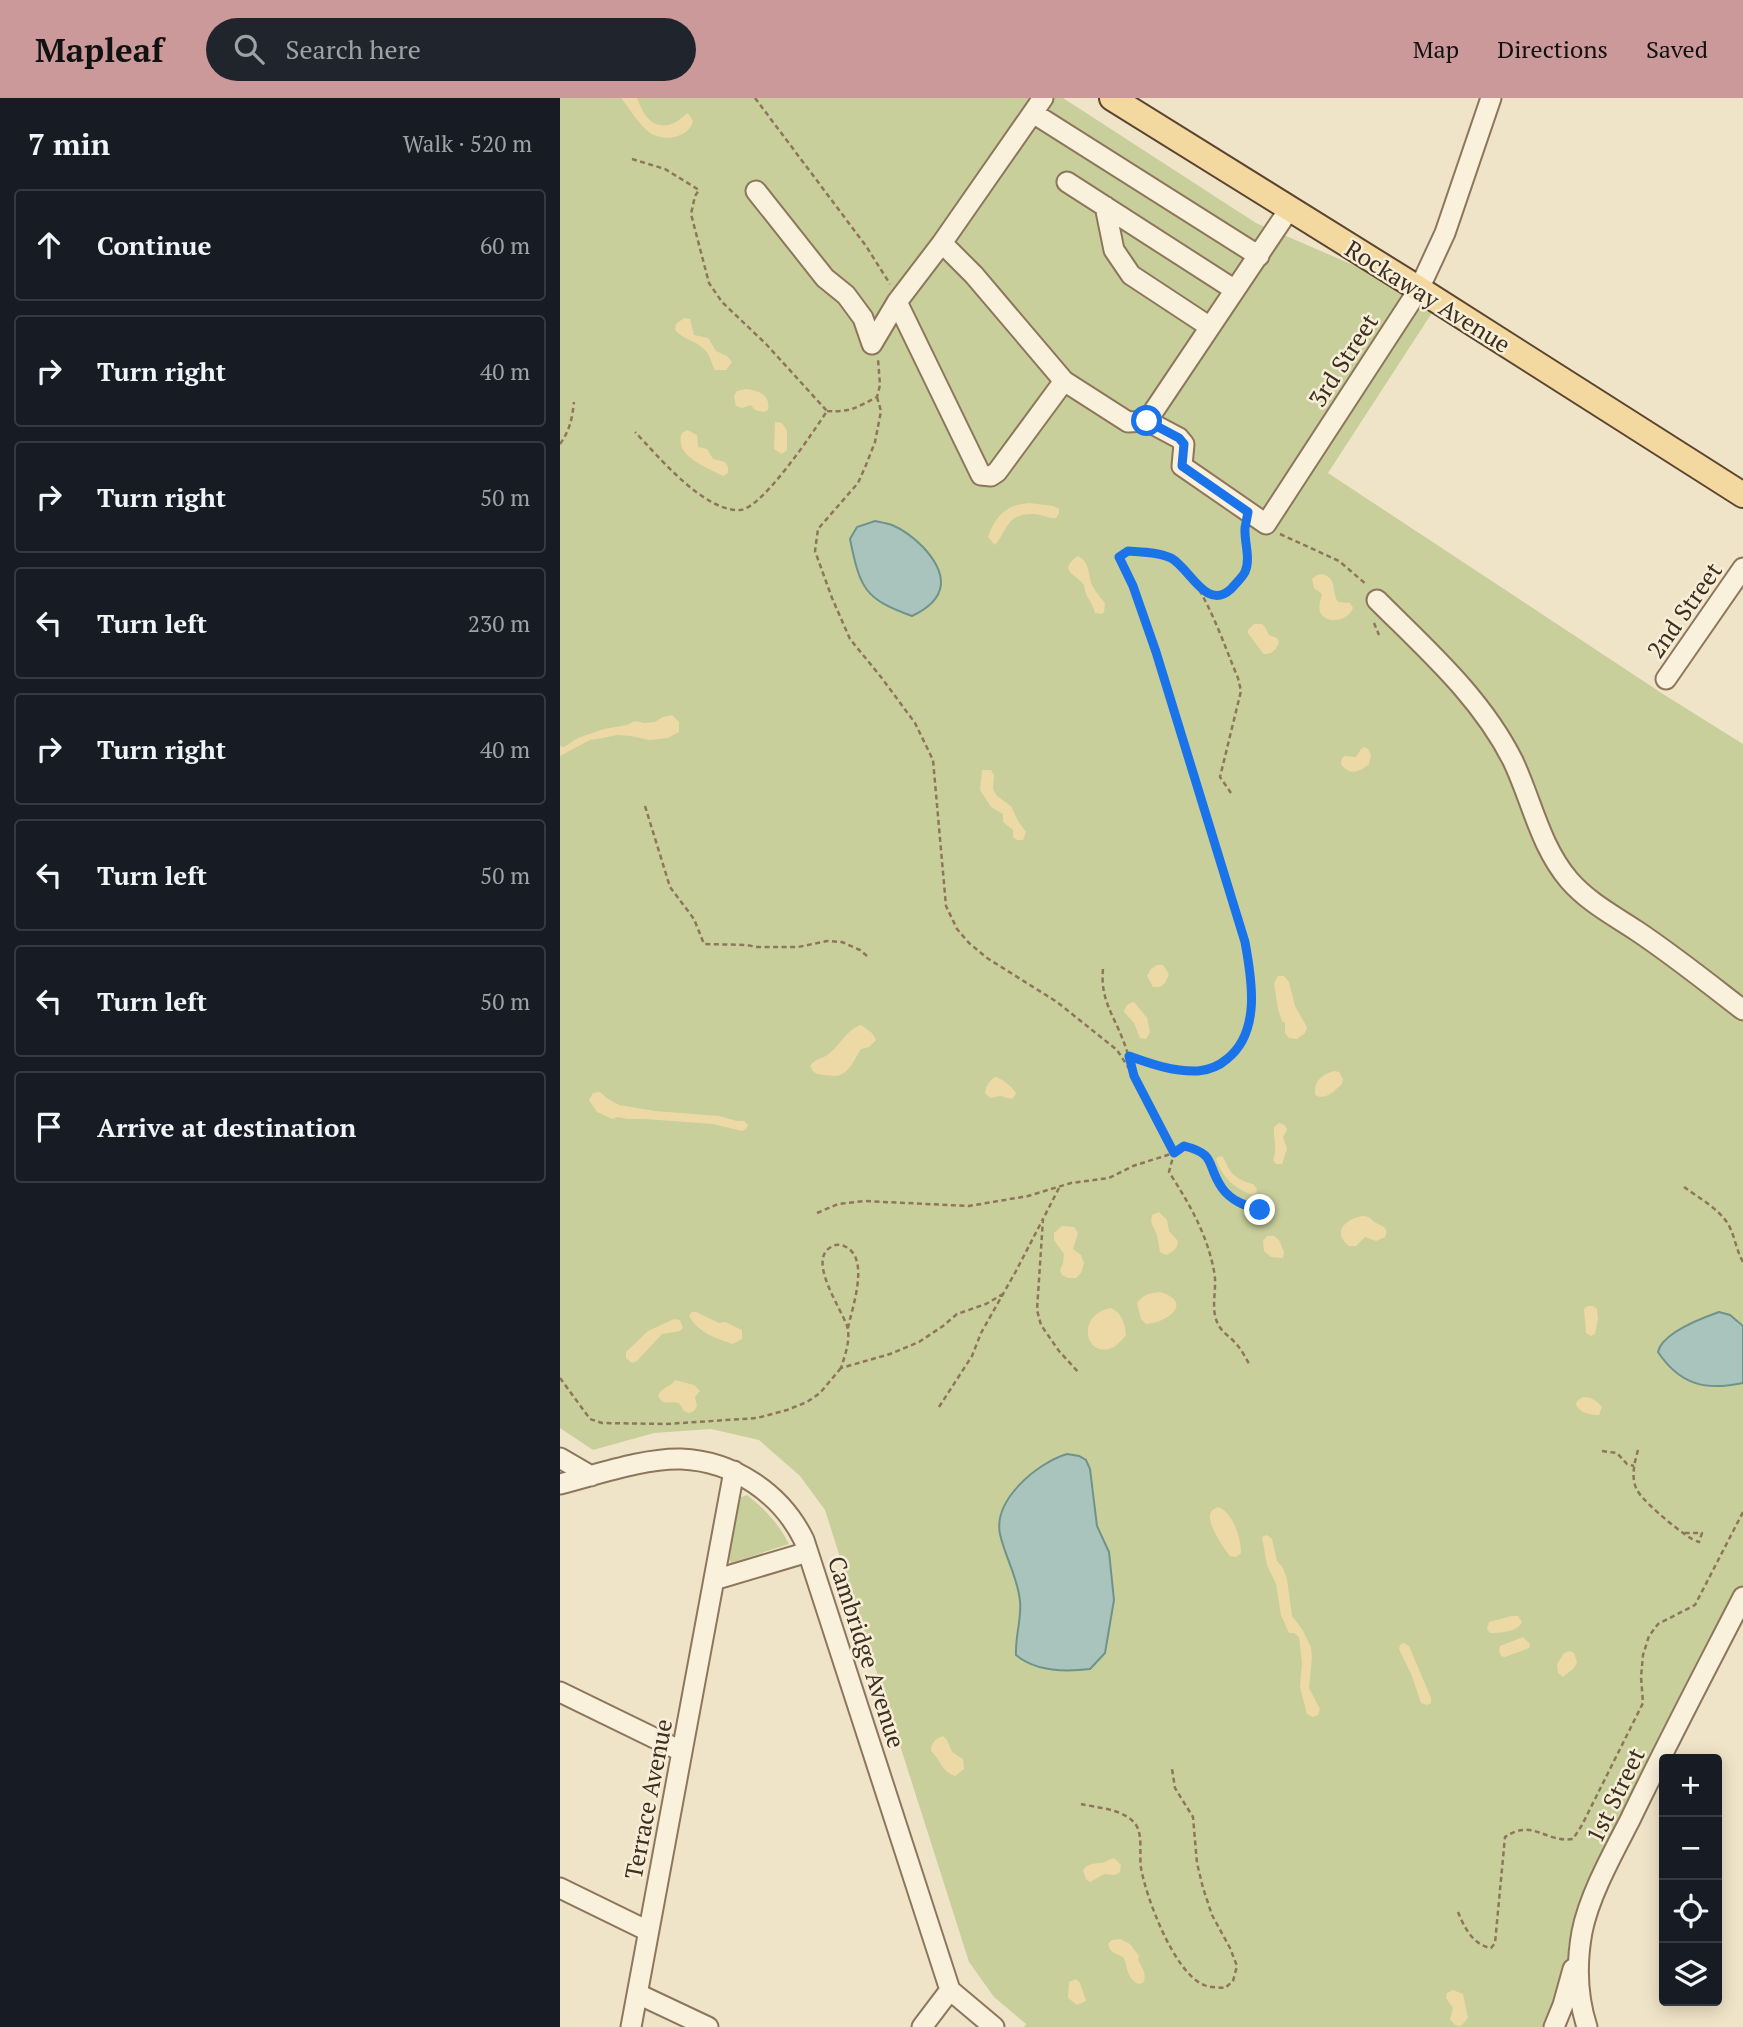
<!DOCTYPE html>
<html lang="en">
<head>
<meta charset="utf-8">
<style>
	:root { --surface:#171b24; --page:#20242c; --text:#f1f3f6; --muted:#9ea1a6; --line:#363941; --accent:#cc999b }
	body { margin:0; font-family:"PT Serif",serif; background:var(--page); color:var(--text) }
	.controls { position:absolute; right:21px; bottom:21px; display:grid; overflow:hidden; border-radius:7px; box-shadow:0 4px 18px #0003 }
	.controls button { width:63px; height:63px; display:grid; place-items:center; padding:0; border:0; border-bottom:2px solid var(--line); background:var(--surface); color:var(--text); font:35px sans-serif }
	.stop { position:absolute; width:21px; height:21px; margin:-16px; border:5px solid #1a73e8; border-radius:50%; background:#fff }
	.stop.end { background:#1a73e8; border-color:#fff; box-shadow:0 2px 7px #0008 }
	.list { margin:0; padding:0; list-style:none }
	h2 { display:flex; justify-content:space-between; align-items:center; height:91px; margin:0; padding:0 28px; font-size:30px }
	h2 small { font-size:23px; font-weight:400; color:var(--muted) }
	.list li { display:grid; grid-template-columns:46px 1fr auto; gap:21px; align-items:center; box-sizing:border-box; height:112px; margin:0 14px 14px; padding:0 14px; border:2px solid var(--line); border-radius:7px }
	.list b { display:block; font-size:26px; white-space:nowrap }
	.list em { font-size:23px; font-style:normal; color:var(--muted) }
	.icon { flex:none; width:38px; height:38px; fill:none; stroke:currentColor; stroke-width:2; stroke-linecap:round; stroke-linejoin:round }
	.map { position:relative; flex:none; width:1183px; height:1929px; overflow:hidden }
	header { display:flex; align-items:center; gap:42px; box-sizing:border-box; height:98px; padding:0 35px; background:var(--accent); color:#111 }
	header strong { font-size:33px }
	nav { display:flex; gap:38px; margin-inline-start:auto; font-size:24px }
	.search { width:490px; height:63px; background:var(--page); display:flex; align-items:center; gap:18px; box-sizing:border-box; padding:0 24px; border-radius:38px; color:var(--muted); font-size:26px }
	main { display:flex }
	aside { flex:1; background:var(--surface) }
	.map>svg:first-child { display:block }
	.green { fill:#c9cf9b }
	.sand { fill:#ecd9a5 }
	.water { fill:#a9c4bc; stroke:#6f938a; stroke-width:2 }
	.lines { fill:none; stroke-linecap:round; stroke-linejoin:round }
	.minor-casing { stroke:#8d765c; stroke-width:23 }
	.major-casing { stroke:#5b4430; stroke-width:28 }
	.path { stroke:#8d765c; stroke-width:2.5; stroke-dasharray:5 3.5; stroke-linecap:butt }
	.minor { stroke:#faf1dc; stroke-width:19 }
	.major { stroke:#f3d9a0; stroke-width:24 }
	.route { stroke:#1a73e8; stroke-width:9 }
	.labels { text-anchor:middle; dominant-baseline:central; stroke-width:5; stroke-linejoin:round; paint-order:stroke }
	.street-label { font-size:24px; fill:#3d2e20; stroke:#f7eed8 }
</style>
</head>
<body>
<header>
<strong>Mapleaf</strong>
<div class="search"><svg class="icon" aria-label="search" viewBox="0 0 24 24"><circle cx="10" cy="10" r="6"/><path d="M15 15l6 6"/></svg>Search here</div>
<nav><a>Map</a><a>Directions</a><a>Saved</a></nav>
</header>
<main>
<aside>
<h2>7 min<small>Walk · 520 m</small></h2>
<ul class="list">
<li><svg class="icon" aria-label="ahead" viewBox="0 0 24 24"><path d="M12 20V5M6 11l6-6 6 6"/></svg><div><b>Continue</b></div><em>60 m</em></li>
<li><svg class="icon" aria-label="right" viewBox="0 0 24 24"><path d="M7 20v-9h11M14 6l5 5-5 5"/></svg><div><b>Turn right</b></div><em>40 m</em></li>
<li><svg class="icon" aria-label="right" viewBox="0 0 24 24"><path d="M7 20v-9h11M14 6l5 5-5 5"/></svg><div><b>Turn right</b></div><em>50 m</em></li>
<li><svg class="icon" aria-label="left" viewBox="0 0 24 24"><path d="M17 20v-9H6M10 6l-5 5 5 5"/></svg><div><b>Turn left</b></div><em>230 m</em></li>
<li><svg class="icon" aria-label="right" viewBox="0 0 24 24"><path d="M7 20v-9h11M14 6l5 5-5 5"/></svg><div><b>Turn right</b></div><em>40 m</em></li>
<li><svg class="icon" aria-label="left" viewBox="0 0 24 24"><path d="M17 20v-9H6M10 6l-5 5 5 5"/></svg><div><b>Turn left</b></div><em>50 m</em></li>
<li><svg class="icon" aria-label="left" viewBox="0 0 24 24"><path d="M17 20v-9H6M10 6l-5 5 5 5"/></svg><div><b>Turn left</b></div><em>50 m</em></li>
<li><svg class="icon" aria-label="arrive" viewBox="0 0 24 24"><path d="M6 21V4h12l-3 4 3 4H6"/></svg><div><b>Arrive at destination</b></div></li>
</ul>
</aside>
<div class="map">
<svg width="1183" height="1929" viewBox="0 0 1183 1929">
	<rect width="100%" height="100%" fill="#f0e4c8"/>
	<!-- green -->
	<path class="green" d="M0 0H503L696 125 879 204 768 375 1103 596 1183 646V1496L982 1929H464L466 1926 434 1899 409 1864 265 1412 240 1378 199 1342 151 1331 94 1335 33 1352 0 1330Z
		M187 1397C205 1411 218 1425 229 1446L171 1465 167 1459 178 1400Z"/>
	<!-- sand -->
	<path class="sand" d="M61 0H77C83 17 94 34 114 25 119 23 123 18 128 15L133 23C129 40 104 44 90 35 79 27 70 11 61 0Z
		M124 220 130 221 134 237 148 240 156 253 167 258 172 264 166 272H155C151 265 150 256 144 251 136 243 124 242 115 232L116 226Z
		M186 291C198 292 211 297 208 312L204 314 195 312 191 307 182 310 176 308 174 298 177 293Z
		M215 324 222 325 227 333V352L222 356 214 351Z
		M127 332 137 337 138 349 147 351 153 361 165 364 168 369V375L163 378C147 369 113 358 122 335Z
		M469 405 493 408 499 411V415L496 420C488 421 482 416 474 416 446 415 448 432 435 447L428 439C436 417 446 407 469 405Z
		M518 458C530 464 528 476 532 487 535 494 542 500 545 506L544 514 542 516 535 515C532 502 525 500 524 487 515 475 497 473 518 458Z
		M763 476C778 482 771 493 778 504L790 505 793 510C789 522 767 528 760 514 758 508 761 501 762 496L754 490 752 481 757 477Z
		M694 526H702L705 529 709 537 717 540 719 544C716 552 713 556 704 556 702 554 690 538 688 535V532Z
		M112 617 119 624V634L108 640 89 642 71 638 57 637 43 640 30 642 0 658V648L4 649 18 640 44 631 67 627 75 623 84 625 95 624 103 619Z
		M804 649 808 651 811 657 809 666C800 674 789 678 781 666L782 660 785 658 796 659 801 651Z
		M422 672H431L434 677 433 691 437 698 451 708 458 723 466 734 463 742H457L453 739V732L443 724V716L431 709 420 692Z
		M597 867H603L609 876 605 885 600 889H593L587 878 591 871Z
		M718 878H724L729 884 735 908 747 929 745 935 737 941 729 940 725 935V925L722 923 718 911 714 885Z
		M574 904 587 920 590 934 586 941 580 940 574 925 564 914C565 908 568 905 574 904Z
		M301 927 312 935 316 942 309 949 301 951C294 961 289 978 274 978 271 978 267 977 263 977 255 976 254 975 250 968 255 960 263 961 270 955 281 946 286 932 301 927Z
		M774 973 779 974 783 981 782 986C774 993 766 1003 755 997 754 983 761 977 774 973Z
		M435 979C442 980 454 990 456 996L452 1001 440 998 430 1000 425 995C426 988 429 983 435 979Z
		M40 994 48 1001 59 1007 95 1013 159 1018 177 1023H184L188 1027 186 1031 182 1033 153 1026 85 1021H68L58 1019 52 1021 37 1014 29 1002 33 995Z
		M719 1025 725 1027 727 1032 723 1039 727 1051 722 1066H716L713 1062C718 1051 713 1040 714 1029Z
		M662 1058C666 1063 667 1069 671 1074 676 1080 686 1085 693 1086L697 1091 696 1095 692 1097C673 1089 663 1080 656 1061L658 1059Z
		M599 1114 607 1122 609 1133 618 1143C617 1151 613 1154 606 1157L600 1154 597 1137 591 1124 592 1117Z
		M804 1118C811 1119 811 1122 816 1125 824 1129 829 1130 825 1139L816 1143 805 1139 796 1148H789C771 1134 786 1120 804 1118Z
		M502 1128 514 1129 518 1135 513 1151 521 1157 524 1165 521 1175 516 1180H508L502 1177 500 1172 503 1165 504 1156 494 1142V1135Z
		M707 1138H714L719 1142 724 1154 723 1160 711 1159 704 1153 703 1143Z
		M600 1194C634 1204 608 1225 586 1226L581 1221 577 1205C584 1196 590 1195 600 1194Z
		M1028 1208H1033L1037 1211 1038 1221 1035 1236 1031 1238 1026 1235 1024 1211Z
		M551 1210C562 1215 565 1226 566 1237 563 1241 558 1246 554 1249 525 1263 515 1216 551 1210Z
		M132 1214H136L159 1225 165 1224 182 1232V1241L173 1246C155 1240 139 1235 129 1218Z
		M114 1221 120 1222 123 1230 120 1233 102 1236 77 1263 72 1265 66 1260V1254L88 1233Z
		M115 1282 134 1287 140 1293 135 1299 137 1308 134 1313 129 1315 124 1313 119 1305C110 1302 104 1309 98 1298 102 1288 110 1290 115 1282Z
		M1023 1299C1032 1299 1036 1302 1042 1309L1039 1317C1030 1317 1021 1315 1016 1307L1017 1303Z
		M658 1409C673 1414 681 1440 681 1455L676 1459 670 1458C664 1451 648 1427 650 1417 651 1412 653 1412 658 1409Z
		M707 1437 712 1441 717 1463 723 1470 727 1481 732 1518 742 1531 751 1549 752 1560 749 1590 760 1611 758 1617 753 1619 747 1616 740 1589 742 1565 739 1539 734 1535H729L721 1517 716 1486 707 1467 702 1439Z
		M952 1518H958L962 1524C957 1534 941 1535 930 1535L927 1531 929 1524Z
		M963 1539 970 1546 969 1550 945 1559 941 1558 939 1553 940 1548Z
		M844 1545 849 1548 871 1600V1605L867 1607 861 1605 852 1578 839 1551 840 1547Z
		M1010 1553 1014 1555 1017 1564 1014 1570 1003 1579 998 1575 997 1566 1004 1555Z
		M383 1638 387 1642 392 1654 403 1661 404 1671 395 1678C381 1673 380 1661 371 1653 371 1645 376 1640 383 1638Z
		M554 1760 561 1767 560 1774 555 1777 544 1776 530 1784 526 1781 523 1772C530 1763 536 1767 545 1764 548 1762 551 1761 554 1760Z
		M560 1841 570 1846 579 1858 578 1861C581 1870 588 1875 583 1885L578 1886C568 1881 567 1870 564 1860 557 1855 550 1856 548 1846L552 1842Z
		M516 1881 520 1885 526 1903 517 1907 508 1900 509 1884Z
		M893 1892 903 1896 908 1920 901 1928 895 1927 890 1921 893 1910 886 1900 887 1895Z"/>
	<!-- water -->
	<path class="water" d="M315 423C320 424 327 425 332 427 344 432 354 440 363 449 389 477 388 501 352 518 304 501 300 490 290 441L297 429Z
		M1159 1214 1170 1217 1183 1228V1285C1146 1293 1120 1287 1098 1254 1102 1235 1142 1220 1159 1214Z
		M507 1356 519 1358 526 1362 530 1371 537 1428 549 1454 554 1502 545 1555 530 1571C506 1574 476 1574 456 1557 455 1539 462 1519 460 1503 458 1480 445 1459 440 1436 433 1402 477 1365 507 1356Z"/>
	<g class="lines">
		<defs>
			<path id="minor" d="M473 15 699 158
				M507 84 675 192
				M196 93 265 180 286 197 303 220 312 246
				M545 108 554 152 571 177 650 229
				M730 110 587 323 619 340 624 346 622 368 706 426 859 191 885 135 931 0
				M382 145 414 177 504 283 568 324 587 323
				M337 204 421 377 431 378 437 374 504 283
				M312 246 337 204 382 145 483 0
				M817 502C866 551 921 599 953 663 972 703 980 748 1009 782 1028 804 1053 817 1077 833 1113 857 1148 885 1183 912
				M1106 581 1183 470
				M0 1360 31 1378
				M0 1386C36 1377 84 1360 121 1361 173 1363 221 1395 244 1442L390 1892 434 1929
				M154 1482 248 1454
				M0 1594 121 1653
				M0 1790 88 1833
				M78 1896 148 1929
				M71 1929 174 1373
				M362 1929 390 1892
				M994 1929 1003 1907 1013 1871
				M1027 1929C1017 1898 1016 1867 1022 1834 1029 1798 1053 1755 1070 1722 1106 1647 1145 1573 1183 1499"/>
			<path id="major" d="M552 0 859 191 1183 397"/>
		</defs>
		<!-- minor casing -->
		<use href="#minor" class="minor-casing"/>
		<!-- major casing -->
		<use href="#major" class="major-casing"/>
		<!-- path -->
		<path class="path" d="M195 0 306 148 330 186
			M72 61 105 71 139 92 135 98 131 116 149 185 162 204 206 246 267 313C254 333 202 411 180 412 144 414 98 358 75 334
			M317 299 321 313 315 344 306 367 298 385 258 431 255 453 272 500 290 541 321 579 355 625 373 662 386 808 397 831 409 845 427 860 497 904 557 952 574 978 614 1055 624 1048 638 1051 648 1058 663 1091 673 1102 700 1112
			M267 313C292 314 295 310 317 299L320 287 318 261
			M0 346C10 332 12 321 14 304
			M720 436 779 463 807 487
			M638 489C653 499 660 501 673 488 677 484 682 479 684 474 690 463 686 446 685 434
			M814 525 819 537
			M85 708 110 789 134 821 144 846 187 847 197 849H238L267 843 282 844 300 852 307 858
			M543 871C540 901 553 916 563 942 567 952 570 964 573 975
			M569 958C591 966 614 974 638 973 648 972 659 968 667 961 701 934 692 882 685 844L596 554 573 488 559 459 567 453C581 454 599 454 611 460 642 477 664 548 678 580L681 593 660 679 671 695
			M1124 1089C1139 1100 1159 1111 1168 1126 1175 1138 1176 1152 1183 1164
			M499 1090 483 1121 477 1212 481 1227 499 1253 519 1275
			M257 1115 278 1106 304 1103 409 1108 468 1098 511 1085 549 1080 573 1068 614 1055 609 1074C629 1105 647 1136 654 1173 658 1191 649 1211 659 1228 663 1235 672 1240 678 1248 682 1253 686 1260 689 1266
			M288 1230C292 1210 310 1161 286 1149 281 1146 275 1146 271 1149 247 1162 281 1210 287 1228 291 1242 285 1257 281 1270L330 1256 359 1244 383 1228 397 1216 426 1206 443 1196
			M0 1280 30 1321 42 1325 106 1326 197 1320 227 1312 247 1304 260 1295 281 1270
			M379 1309 412 1258 421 1235 456 1173 483 1121
			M1078 1352C1074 1366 1070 1383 1079 1395 1086 1406 1128 1442 1139 1444L1142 1435H1123
			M1042 1353 1057 1355 1067 1366 1074 1368
			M521 1706C538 1710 565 1711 576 1727 583 1737 579 1757 581 1770 586 1799 614 1875 644 1887 650 1890 658 1889 665 1890L673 1883 677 1868 670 1850 652 1817 643 1790 637 1765 633 1719 615 1690 612 1671
			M898 1814C904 1829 913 1847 931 1850L935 1845 945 1739C973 1720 985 1745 1013 1741L1022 1727 1083 1605 1081 1579 1083 1557 1089 1538 1098 1526 1135 1507 1183 1414"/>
		<!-- minor -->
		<use href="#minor" class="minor"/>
		<!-- major -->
		<use href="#major" class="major"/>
	</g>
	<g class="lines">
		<!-- route -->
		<path class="route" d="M587 323 619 340 624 346 622 368 688 414C687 419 686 425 685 430 684 444 691 460 685 474 682 480 675 486 671 491 646 514 630 470 611 460 599 454 581 454 568 453L559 459 573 488 596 554 685 844C692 882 701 934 667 961 659 968 648 972 638 973 614 974 591 966 569 958L574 978 614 1055 624 1048C657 1056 646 1067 662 1090 671 1103 686 1108 700 1112"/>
	</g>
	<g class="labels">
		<!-- street labels -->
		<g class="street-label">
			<text transform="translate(868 198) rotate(32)">Rockaway Avenue</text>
			<text transform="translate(783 262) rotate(-57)">3rd Street</text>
			<text transform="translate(1124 512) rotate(-55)">2nd Street</text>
			<text transform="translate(307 1554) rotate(72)">Cambridge Avenue</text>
			<text transform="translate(1055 1697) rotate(-64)">1st Street</text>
			<text transform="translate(88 1701) rotate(-79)">Terrace Avenue</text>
		</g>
	</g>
</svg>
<div class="controls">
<button>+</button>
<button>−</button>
<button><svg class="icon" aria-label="locate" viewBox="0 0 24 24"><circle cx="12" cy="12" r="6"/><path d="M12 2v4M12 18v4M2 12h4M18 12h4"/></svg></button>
<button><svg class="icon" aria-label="layers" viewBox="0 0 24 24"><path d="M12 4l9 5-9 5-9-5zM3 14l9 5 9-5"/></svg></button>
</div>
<div class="stop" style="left:587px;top:323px"></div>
<div class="stop end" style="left:700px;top:1112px"></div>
</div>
</main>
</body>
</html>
